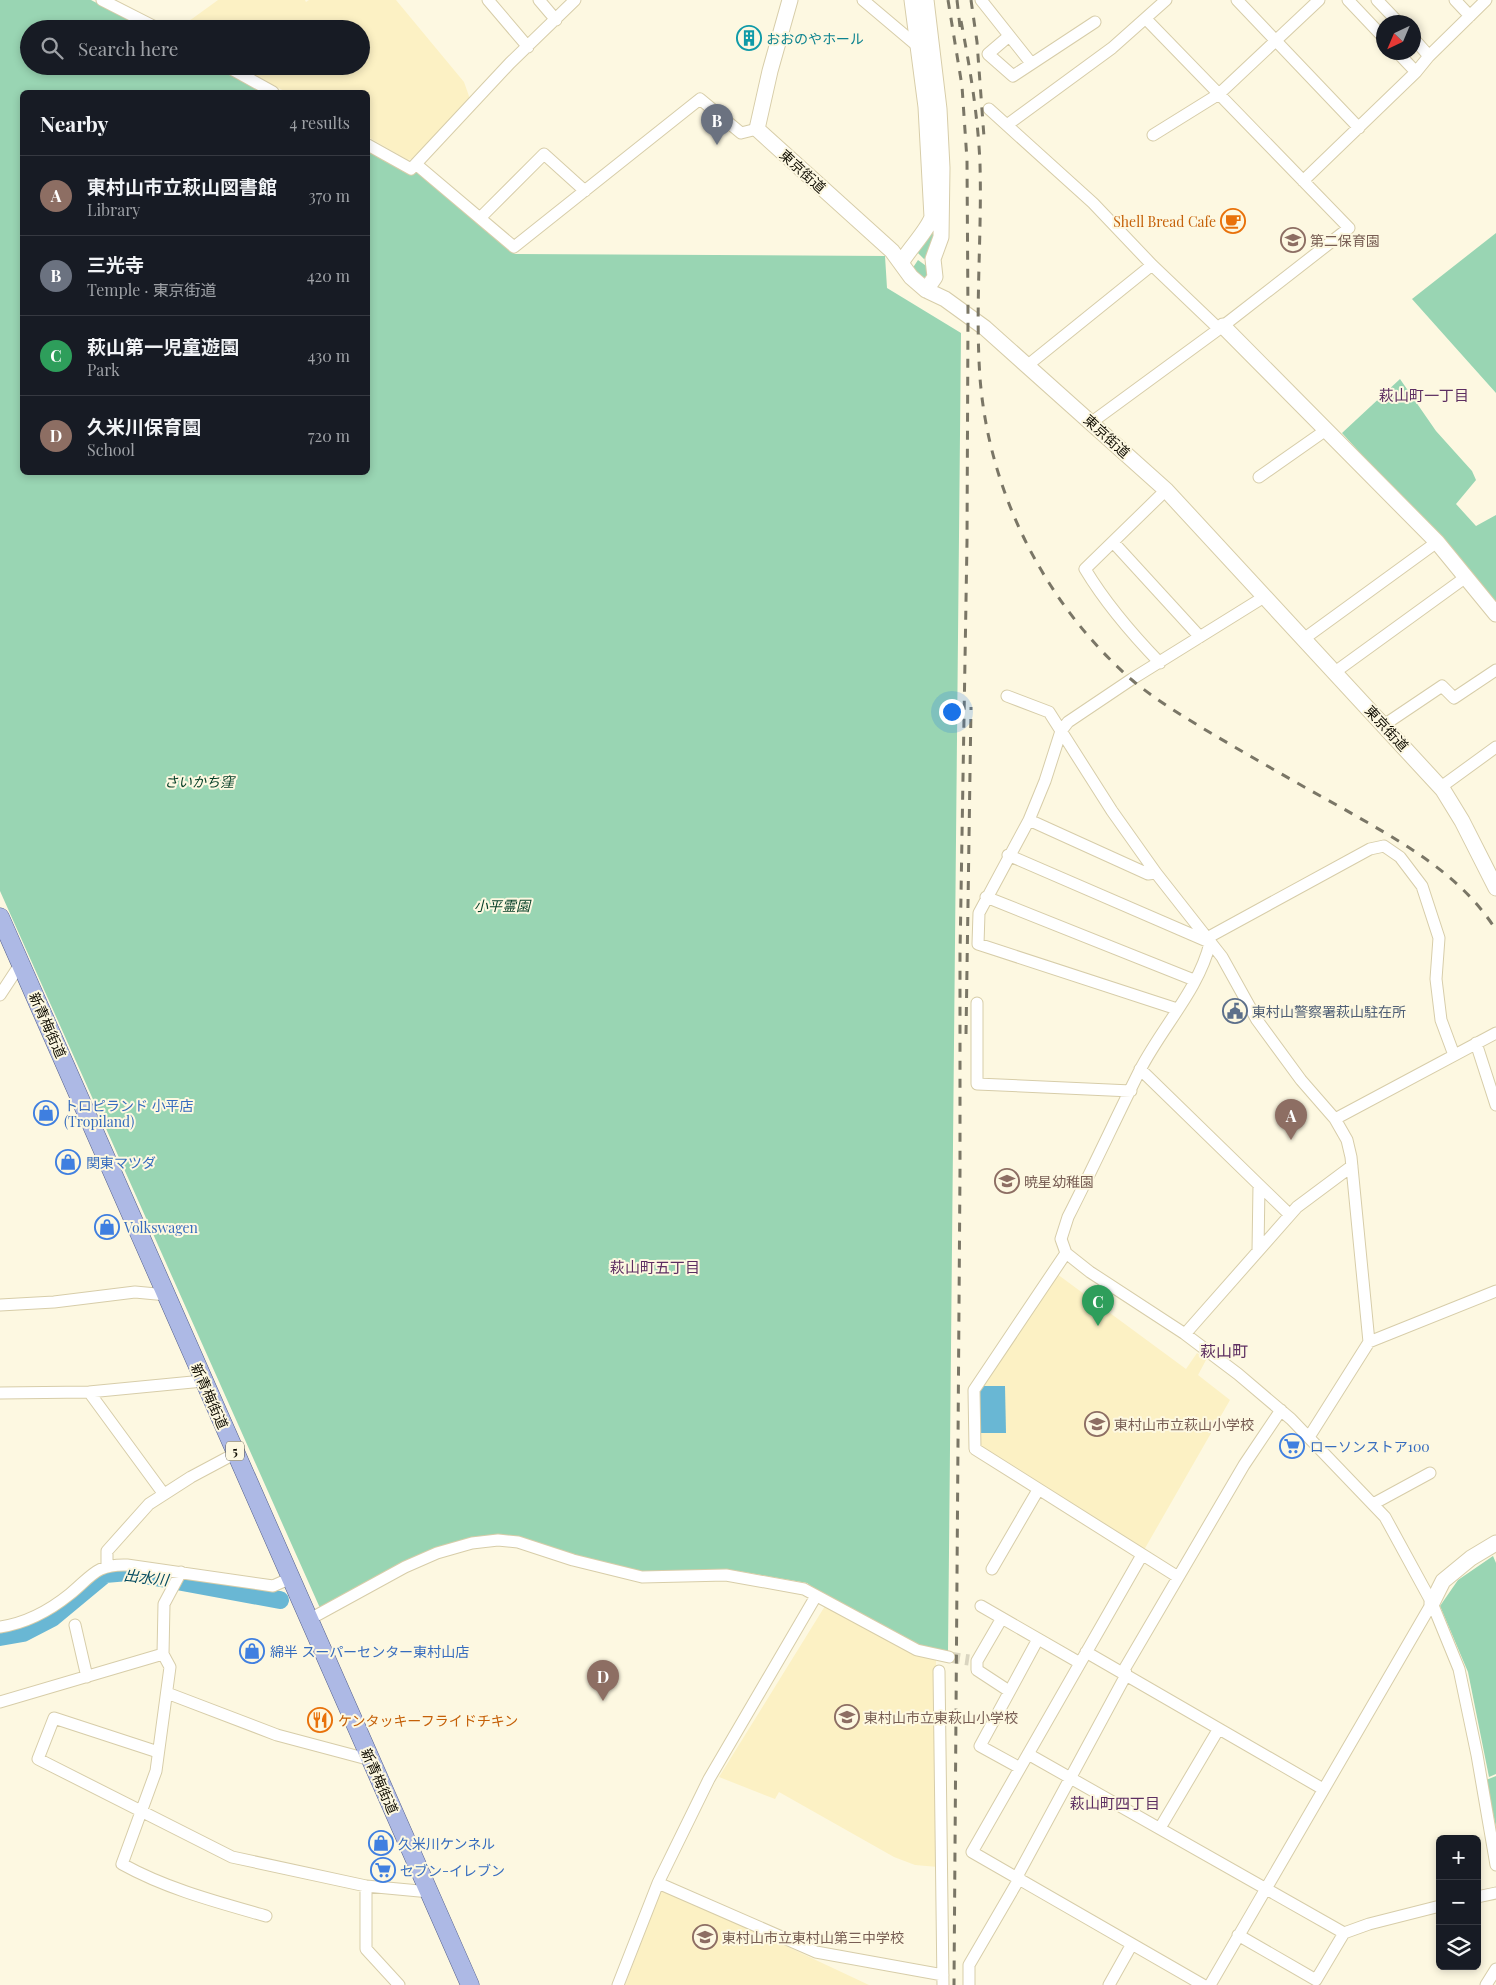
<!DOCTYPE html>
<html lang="en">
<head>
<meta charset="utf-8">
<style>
	:root { --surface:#171b24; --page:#20242c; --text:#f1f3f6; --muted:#9ea1a6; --line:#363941; --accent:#a041a9 }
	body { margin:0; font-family:"Playfair Display","Noto Sans JP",serif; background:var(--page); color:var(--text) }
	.controls { position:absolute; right:15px; bottom:15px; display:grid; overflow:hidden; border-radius:8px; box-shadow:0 2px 8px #0003 }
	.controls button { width:45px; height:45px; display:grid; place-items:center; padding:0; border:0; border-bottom:1px solid var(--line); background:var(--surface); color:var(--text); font:25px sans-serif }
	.compass { position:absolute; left:1376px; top:15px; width:45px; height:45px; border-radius:50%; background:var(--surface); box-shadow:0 2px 8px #0003; rotate:224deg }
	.you { position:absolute; left:951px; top:711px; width:18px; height:18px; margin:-12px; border:4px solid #fff; border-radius:50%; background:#1a73e8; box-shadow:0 0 0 8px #1a73e833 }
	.badge { display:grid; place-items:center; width:32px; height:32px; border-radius:50%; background:var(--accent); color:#fff; font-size:16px; font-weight:700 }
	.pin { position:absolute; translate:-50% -41px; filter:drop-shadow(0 1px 2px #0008) }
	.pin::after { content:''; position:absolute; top:26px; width:18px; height:15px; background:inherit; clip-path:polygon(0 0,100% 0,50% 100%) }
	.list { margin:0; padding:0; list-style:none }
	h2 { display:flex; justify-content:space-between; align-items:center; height:65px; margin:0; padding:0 20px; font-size:21px }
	h2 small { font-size:16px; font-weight:400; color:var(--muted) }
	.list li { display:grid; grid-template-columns:32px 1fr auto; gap:15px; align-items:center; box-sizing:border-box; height:80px; padding:0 20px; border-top:1px solid var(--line) }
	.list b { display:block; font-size:19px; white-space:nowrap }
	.list p { margin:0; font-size:16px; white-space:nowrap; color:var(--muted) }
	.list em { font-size:16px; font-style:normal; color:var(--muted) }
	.icon { flex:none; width:28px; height:28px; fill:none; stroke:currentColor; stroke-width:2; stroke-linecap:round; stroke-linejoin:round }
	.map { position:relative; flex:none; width:1496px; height:1985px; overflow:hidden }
	.search { position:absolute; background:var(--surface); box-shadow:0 2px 8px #0003; left:20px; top:20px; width:350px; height:55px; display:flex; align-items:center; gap:12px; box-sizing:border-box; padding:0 18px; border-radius:28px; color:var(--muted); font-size:19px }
	.panel { position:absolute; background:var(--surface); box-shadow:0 2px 8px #0003; left:20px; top:90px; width:350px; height:385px; border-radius:8px }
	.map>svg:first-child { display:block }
	.built { fill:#fcf1c4 }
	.green { fill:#99d5b3 }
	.water { fill:#69b7d4 }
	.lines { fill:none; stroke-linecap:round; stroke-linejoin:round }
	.river { stroke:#69b7d4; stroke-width:18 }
	.street-tunnel { stroke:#dad5c0; stroke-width:11; stroke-dasharray:11 5.5; stroke-linecap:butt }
	.street-casing { stroke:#d7cda9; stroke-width:13 }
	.secondary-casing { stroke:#d7cda9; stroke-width:17 }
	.primary-casing { stroke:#535f8b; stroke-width:19 }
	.street { stroke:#fff; stroke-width:11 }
	.secondary { stroke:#fff; stroke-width:15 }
	.primary { stroke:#adb9e5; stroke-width:18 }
	.rail { stroke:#7a7666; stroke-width:3; stroke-dasharray:9 9; stroke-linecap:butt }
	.labels { text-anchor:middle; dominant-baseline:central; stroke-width:4; stroke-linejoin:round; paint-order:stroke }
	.shield { fill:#fdf8e1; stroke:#585446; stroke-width:1 }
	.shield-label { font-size:12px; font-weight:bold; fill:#110e03 }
	.culture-label { font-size:14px; fill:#0d838f; stroke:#fdf8e1; text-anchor:start }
	.street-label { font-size:14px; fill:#110e03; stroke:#fdf8e1 }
	.food-label { font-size:14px; fill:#c56008; stroke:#fdf8e1; text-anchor:end }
	.education-label { font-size:14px; fill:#785e54; stroke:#fdf8e1; text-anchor:start }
	.park-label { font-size:14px; font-style:italic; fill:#074028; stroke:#fdf8e1 }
	.service-label { font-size:14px; fill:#4e5e75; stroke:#fdf8e1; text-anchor:start }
	.shop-label { font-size:14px; fill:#366cbe; stroke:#fdf8e1; text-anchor:start }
	.neighbourhood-label { font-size:15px; fill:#5d2e61; stroke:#fdf8e1 }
	.water-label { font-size:15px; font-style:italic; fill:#044a5f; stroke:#fdf8e1 }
	.quarter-label { font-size:16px; fill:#5d2e61; stroke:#fdf8e1 }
</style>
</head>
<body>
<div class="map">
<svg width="1496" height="1985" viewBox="0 0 1496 1985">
	<rect width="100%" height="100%" fill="#fdf8e1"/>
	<!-- built -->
	<path class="built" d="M218 0H305L306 2 309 0H396L464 82 470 99 412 159 408 160 368 137V92H286L239 66H361V29H178Z
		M1057 1274 1186 1369 1197 1353 1206 1360 1198 1375 1230 1400 1144 1550 979 1447 977 1391Z
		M825 1606 936 1657 938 1867 915 1865 894 1857 779 1792 775 1799 719 1777Z
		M662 1888 869 1985H625Z"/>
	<!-- green -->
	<path class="green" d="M0 0H91L146 29H29V66H217L266 92H22V472H368V149L420 168 515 254 885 256 887 288 961 333 948 1653 918 1647 828 1599 807 1583 726 1569 641 1574 518 1538 474 1539 320 1608 0 891Z
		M934 227 937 228 927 257 924 259 916 251Z
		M1496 233V393L1412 299Z
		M918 260 929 268 930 274 922 279 912 269Z
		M1400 379 1436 431 1472 471 1476 480 1456 504 1476 526 1496 515V606L1488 594 1342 433Z
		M1493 1556 1496 1563V1774L1489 1777 1468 1672 1440 1606 1458 1580Z
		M1496 1776V1827L1486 1780Z"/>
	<!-- water -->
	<path class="water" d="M979 1386H1005L1006 1433H980Z"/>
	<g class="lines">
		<!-- river -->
		<path class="river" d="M0 1637 23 1633 52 1618 105 1574 128 1572 280 1600"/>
		<!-- street-tunnel -->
		<path class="street-tunnel" d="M949 1657 969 1660"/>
		<defs>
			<path id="street" d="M102 0 159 29
				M488 0 528 47
				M539 0 556 20
				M863 0 921 49
				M981 0 1031 63
				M1237 0 1359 128
				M1348 0 1384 38
				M1377 0 1398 22
				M1455 0 1470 16
				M1009 36 988 54 1013 76 1095 22
				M1414 39 1429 56
				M1397 52 1416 72
				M226 66 273 92
				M989 109 1093 203 1152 265 1219 329
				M1007 125 1112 48 1166 0
				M1153 135 1219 94 1319 0
				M368 145 411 169 510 63 575 0
				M417 165 514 247 700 99 741 133 757 129
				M1303 181 1416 72 1429 56 1486 0
				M480 218 544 154 585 191
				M1028 365 1152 265
				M1092 422 1223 326 1349 228 1146 19
				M1259 477 1326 430
				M1113 542 1200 637
				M1305 638 1437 542
				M1160 663C1131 633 1106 604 1085 569L1166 490
				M1335 672 1466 577
				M1007 696 1049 712 1112 811 1156 873 1222 957 1257 1020 1301 1080 1335 1119 1347 1140 1351 1157 1369 1342 1309 1437
				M1384 725 1442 686 1454 698 1496 670
				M1441 787 1496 747
				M1029 820 1148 874 1156 873
				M1008 855 1209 942
				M986 897 1194 980
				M1207 938 1370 849 1384 846 1400 857 1422 886 1439 938 1436 979 1441 1020 1454 1055
				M1210 943C1199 989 1162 1027 1140 1070 1116 1118 1093 1168 1068 1217L1061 1239 1066 1253 1090 1272 1185 1334 1238 1374 1291 1419 1385 1517 1432 1603 1459 1669 1477 1755 1496 1865
				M0 995 21 963
				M977 1003V1084L1131 1091
				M1177 1009 978 944 979 913 1029 820 1045 781 1061 731 1068 722 1132 679 1264 597
				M1476 1043 1496 1105
				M1140 1069 1289 1214
				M1335 1119 1496 1033
				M1258 1251 1259 1185
				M1066 1253 974 1390 975 1449 1178 1577
				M0 1305 54 1302 135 1292 167 1295
				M1185 1334 1297 1207 1352 1166
				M1369 1342 1496 1291
				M89 1392 163 1493
				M0 1393 89 1392 203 1381
				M1373 1504 1430 1473
				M1142 1555 972 1852 1203 1985
				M107 1566V1551L149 1504 191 1477 236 1453
				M992 1569 1038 1490
				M181 1572 164 1604 163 1654 170 1667 156 1771 122 1864C167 1889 217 1902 266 1916
				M981 1606 1080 1663
				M1002 1618 977 1661V1670L1009 1691
				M310 1619 405 1567 437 1553 472 1543 498 1540 518 1542 573 1560 642 1577 726 1575 804 1589 917 1650 949 1657
				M75 1625 87 1677
				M0 1627C27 1623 49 1611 70 1594 92 1576 96 1564 127 1565L273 1586 291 1578
				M1086 1652 1323 1789
				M939 1671 943 1985
				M167 1693 277 1735 371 1760
				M0 1702 163 1654
				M158 1752 54 1718 38 1759 232 1857 366 1886 430 1892
				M1028 1754 1344 1933
				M1020 1768 980 1746 1038 1639
				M1160 1828 1218 1730
				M658 1883 816 1952 943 1975
				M366 1886V1949L399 1985
				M1477 1897 1496 1893
				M1238 1935 1316 1980 1344 1933 1369 1924 1440 1906
				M618 1985 658 1883 709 1779 816 1596
				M969 1985V1965L1019 1879V1873L1126 1675 1125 1668 1244 1465 1281 1410
				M1109 1985 1132 1944
				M1210 1985 1432 1603
				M1486 1985 1496 1969"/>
			<path id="secondary" d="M790 0 770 71 757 129 892 251 911 277 926 290 945 299 985 328 1166 490 1443 790 1462 821 1496 888
				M901 263C909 249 928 230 932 217L926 107 912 0
				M926 290 935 277 933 259 941 237 942 168 939 109 926 0
				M1223 326 1437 542 1496 614
				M1432 1603 1443 1581 1471 1558 1496 1543"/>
			<path id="primary" d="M0 917 470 1985"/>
		</defs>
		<!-- street casing -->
		<use href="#street" class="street-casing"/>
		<!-- secondary casing -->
		<use href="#secondary" class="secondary-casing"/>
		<!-- primary casing -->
		<use href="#primary" class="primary-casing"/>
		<!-- street -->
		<use href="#street" class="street"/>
		<!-- secondary -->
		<use href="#secondary" class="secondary"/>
		<!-- primary -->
		<use href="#primary" class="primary"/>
		<!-- rail -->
		<path class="rail" d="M948 0 962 86 967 160 968 315 967 542 960 954V1171L954 1985
			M957 0 960 27
			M971 0 977 42 984 137
			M961 21C970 68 978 116 980 164 982 235 975 307 980 378 989 493 1045 604 1132 680 1157 701 1186 718 1214 735 1257 760 1300 785 1344 809 1401 842 1460 873 1496 930
			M966 1034 971 707"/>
	</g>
	<!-- icons -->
	<defs>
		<symbol id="building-ring" viewBox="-11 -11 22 22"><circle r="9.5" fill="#fdf8e1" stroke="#0f9aa8" stroke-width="1.5"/><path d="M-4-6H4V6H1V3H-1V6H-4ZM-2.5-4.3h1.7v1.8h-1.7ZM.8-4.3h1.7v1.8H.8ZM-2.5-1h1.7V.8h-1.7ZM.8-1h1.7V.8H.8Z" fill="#0f9aa8"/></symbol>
		<symbol id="cafe-ring" viewBox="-11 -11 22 22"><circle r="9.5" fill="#fdf8e1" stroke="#e8710a" stroke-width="1.5"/><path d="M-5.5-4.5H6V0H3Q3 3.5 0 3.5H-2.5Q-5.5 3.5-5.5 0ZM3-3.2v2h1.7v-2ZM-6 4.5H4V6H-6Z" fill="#e8710a"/></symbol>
		<symbol id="school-ring" viewBox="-11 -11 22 22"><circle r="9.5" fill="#fdf8e1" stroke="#8d6e63" stroke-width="1.5"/><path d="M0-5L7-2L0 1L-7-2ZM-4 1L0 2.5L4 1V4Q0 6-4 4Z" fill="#8d6e63"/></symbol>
		<symbol id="civic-ring" viewBox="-11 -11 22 22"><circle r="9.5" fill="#fdf8e1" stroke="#5c6f8a" stroke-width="1.5"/><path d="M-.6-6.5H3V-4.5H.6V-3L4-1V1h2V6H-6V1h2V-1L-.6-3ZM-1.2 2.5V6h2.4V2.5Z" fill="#5c6f8a"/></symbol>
		<symbol id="shop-ring" viewBox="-11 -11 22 22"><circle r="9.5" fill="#fdf8e1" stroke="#3f7fe0" stroke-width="1.5"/><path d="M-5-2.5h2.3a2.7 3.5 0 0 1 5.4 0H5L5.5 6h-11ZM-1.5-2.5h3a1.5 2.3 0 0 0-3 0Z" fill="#3f7fe0"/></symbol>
		<symbol id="supermarket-ring" viewBox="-11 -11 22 22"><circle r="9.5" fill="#fdf8e1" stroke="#3f7fe0" stroke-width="1.5"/><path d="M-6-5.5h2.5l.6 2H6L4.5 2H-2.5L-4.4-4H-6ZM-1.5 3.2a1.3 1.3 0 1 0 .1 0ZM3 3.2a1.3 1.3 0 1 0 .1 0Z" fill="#3f7fe0"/></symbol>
		<symbol id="restaurant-ring" viewBox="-11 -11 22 22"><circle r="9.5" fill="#fdf8e1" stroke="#e8710a" stroke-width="1.5"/><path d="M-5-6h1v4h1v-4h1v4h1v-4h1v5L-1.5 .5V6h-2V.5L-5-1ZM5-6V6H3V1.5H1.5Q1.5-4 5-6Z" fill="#e8710a"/></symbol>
	</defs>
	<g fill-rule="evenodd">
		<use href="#building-ring" x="735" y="24" width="28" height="28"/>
		<use href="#cafe-ring" x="1219" y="207" width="28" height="28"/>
		<use href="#school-ring" x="1279" y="226" width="28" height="28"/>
		<use href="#civic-ring" x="1221" y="997" width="28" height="28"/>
		<use href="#shop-ring" x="32" y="1099" width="28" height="28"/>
		<use href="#shop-ring" x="54" y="1148" width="28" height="28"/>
		<use href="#school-ring" x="993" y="1167" width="28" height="28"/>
		<use href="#shop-ring" x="93" y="1213" width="28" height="28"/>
		<use href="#school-ring" x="1083" y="1410" width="28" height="28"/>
		<use href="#supermarket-ring" x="1278" y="1432" width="28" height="28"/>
		<use href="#shop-ring" x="238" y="1637" width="28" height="28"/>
		<use href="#school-ring" x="833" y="1703" width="28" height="28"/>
		<use href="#restaurant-ring" x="306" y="1706" width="28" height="28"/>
		<use href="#shop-ring" x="367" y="1829" width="28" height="28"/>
		<use href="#supermarket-ring" x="369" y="1856" width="28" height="28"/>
		<use href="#school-ring" x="691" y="1923" width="28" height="28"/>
	</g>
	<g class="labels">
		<!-- shield labels -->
		<rect class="shield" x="226" y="1441.5" width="18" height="19" rx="4"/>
		<g class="shield-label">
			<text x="235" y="1451">5</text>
		</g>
		<!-- culture labels -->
		<g class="culture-label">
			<text x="766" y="38">おおのやホール</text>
		</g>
		<!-- street labels -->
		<g class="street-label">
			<text transform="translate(803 171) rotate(42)">東京街道</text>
			<text transform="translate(1107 436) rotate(42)">東京街道</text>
			<text transform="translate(1387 728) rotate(47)">東京街道</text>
			<text transform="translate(48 1025) rotate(66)">新青梅街道</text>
			<text transform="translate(210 1396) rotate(66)">新青梅街道</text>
			<text transform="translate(380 1781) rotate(66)">新青梅街道</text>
		</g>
		<!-- food labels -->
		<g class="food-label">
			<text x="1216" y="221">Shell Bread Cafe</text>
			<text x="338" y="1720" text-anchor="start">ケンタッキーフライドチキン</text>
		</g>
		<!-- education labels -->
		<g class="education-label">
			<text x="1310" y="240">第二保育園</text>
			<text x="1024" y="1181">暁星幼稚園</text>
			<text x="1114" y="1424">東村山市立萩山小学校</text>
			<text x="864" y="1717">東村山市立東萩山小学校</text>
			<text x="722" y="1937">東村山市立東村山第三中学校</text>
		</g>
		<!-- park labels -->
		<g class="park-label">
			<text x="199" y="781">さいかち窪</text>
			<text x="502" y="905">小平霊園</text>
		</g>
		<!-- service labels -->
		<g class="service-label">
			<text x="1252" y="1011">東村山警察署萩山駐在所</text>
		</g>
		<!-- shop labels -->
		<g class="shop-label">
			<text x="64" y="1105">トロピランド 小平店<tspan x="64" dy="16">(Tropiland)</tspan></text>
			<text x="86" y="1162">関東マツダ</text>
			<text x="124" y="1227">Volkswagen</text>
			<text x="1310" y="1446">ローソンストア100</text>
			<text x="270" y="1651">綿半 スーパーセンター東村山店</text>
			<text x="398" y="1843">久米川ケンネル</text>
			<text x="400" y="1870">セブン-イレブン</text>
		</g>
		<!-- neighbourhood labels -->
		<g class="neighbourhood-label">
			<text x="1424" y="395">萩山町一丁目</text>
			<text x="655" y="1267">萩山町五丁目</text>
			<text x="1115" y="1803">萩山町四丁目</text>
		</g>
		<!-- water labels -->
		<g class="water-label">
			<text transform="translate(146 1577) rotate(7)">出水川</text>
		</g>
		<!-- quarter labels -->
		<g class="quarter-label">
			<text x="1224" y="1350">萩山町</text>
		</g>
	</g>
</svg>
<div class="controls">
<button>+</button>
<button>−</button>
<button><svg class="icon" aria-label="layers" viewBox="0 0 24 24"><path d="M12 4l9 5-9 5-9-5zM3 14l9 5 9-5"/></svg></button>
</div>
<svg class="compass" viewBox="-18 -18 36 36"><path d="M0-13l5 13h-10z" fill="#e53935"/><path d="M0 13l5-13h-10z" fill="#9ea1a6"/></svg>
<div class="you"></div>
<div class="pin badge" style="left:1291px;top:1140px;background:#8d6e63">A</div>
<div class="pin badge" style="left:717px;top:145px;background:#6b7280">B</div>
<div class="pin badge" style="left:1098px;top:1326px;background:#2e9e5b">C</div>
<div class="pin badge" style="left:603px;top:1701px;background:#8d6e63">D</div>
<div class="search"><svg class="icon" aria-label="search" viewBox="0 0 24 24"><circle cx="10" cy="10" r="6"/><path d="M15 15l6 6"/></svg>Search here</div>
<section class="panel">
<h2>Nearby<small>4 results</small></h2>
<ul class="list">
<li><span class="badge" style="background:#8d6e63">A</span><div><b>東村山市立萩山図書館</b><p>Library</p></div><em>370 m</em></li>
<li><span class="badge" style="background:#6b7280">B</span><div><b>三光寺</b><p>Temple · 東京街道</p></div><em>420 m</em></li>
<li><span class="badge" style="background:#2e9e5b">C</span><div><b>萩山第一児童遊園</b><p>Park</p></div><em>430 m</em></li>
<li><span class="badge" style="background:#8d6e63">D</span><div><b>久米川保育園</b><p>School</p></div><em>720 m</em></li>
</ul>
</section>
</div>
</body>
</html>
